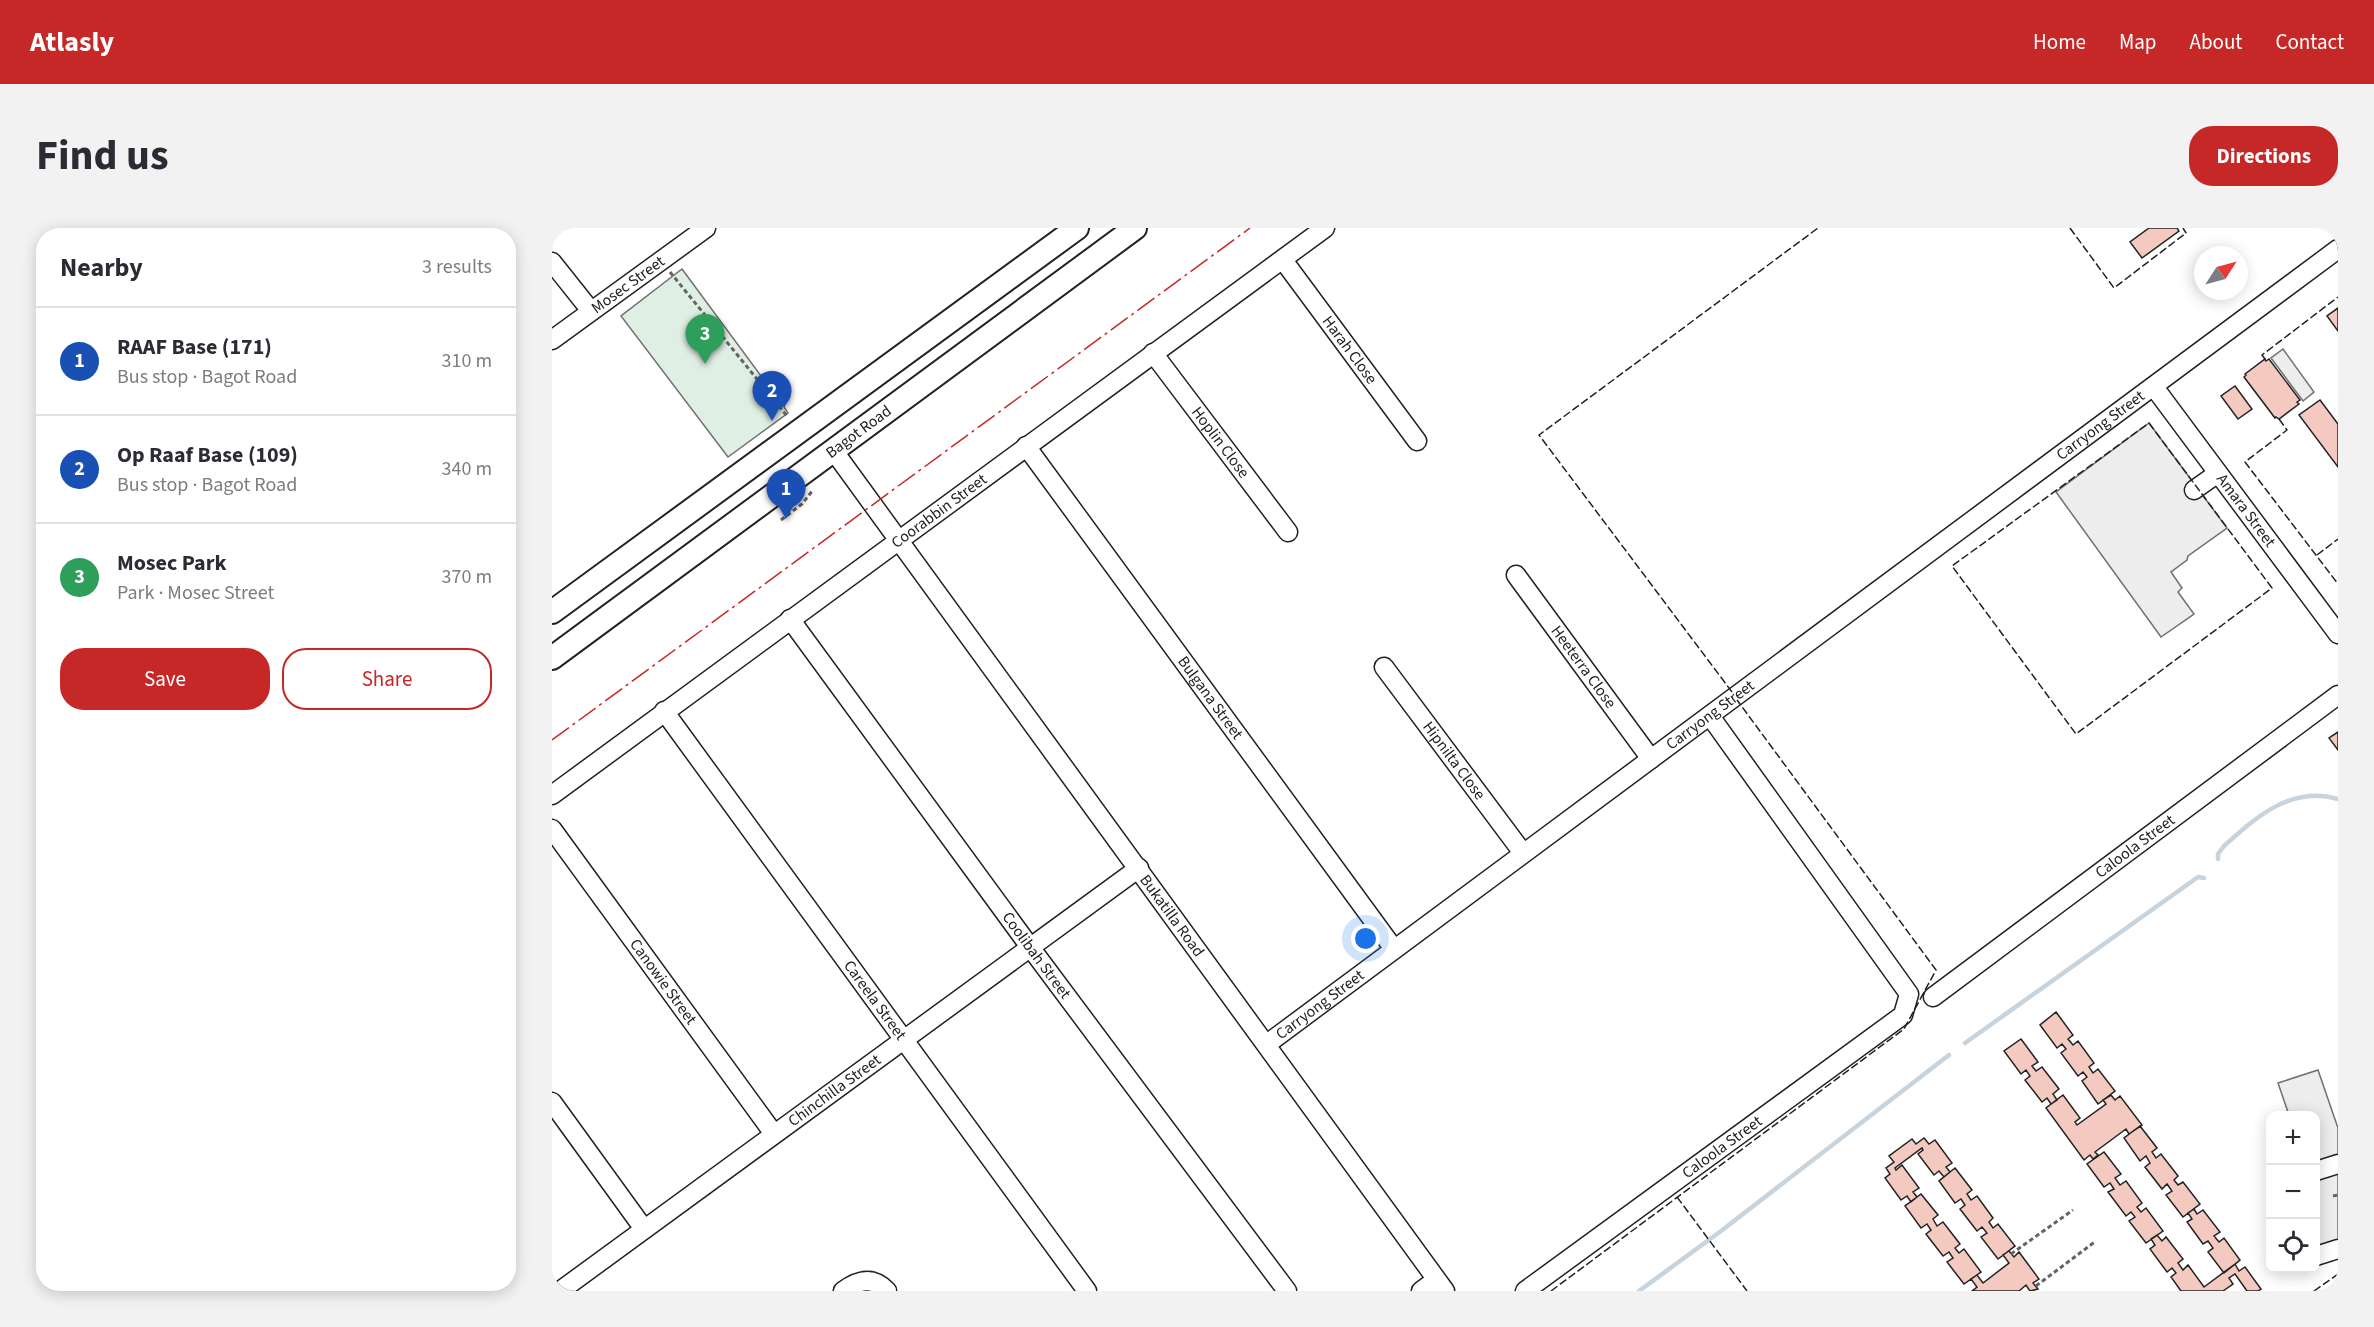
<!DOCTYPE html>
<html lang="en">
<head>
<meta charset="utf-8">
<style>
	:root { --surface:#fff; --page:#f2f2f3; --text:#2b2b33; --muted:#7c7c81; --line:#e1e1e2; --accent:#c62828 }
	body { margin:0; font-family:"Source Sans 3",sans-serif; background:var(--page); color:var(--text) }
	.controls { position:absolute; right:18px; bottom:18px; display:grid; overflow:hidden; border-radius:12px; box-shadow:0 3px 15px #0003 }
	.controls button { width:54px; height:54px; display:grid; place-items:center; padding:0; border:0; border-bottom:2px solid var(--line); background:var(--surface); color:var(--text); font:30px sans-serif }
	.compass { position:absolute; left:1642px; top:18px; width:54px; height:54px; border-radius:50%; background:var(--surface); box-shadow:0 3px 15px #0003; rotate:54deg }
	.you { position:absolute; left:814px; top:711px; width:21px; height:21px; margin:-15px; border:4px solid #fff; border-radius:50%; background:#1a73e8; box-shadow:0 0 0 9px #1a73e833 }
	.badge { display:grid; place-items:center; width:39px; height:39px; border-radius:50%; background:var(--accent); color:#fff; font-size:20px; font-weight:700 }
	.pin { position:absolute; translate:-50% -50px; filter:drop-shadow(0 2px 3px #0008) }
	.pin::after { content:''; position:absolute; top:32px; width:21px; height:18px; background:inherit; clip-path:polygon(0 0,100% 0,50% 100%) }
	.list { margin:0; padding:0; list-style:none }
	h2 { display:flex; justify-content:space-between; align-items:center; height:78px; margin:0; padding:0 24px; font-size:26px }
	h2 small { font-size:20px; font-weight:400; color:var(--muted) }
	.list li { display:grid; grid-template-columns:39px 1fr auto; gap:18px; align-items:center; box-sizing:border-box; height:108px; padding:0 24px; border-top:2px solid var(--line) }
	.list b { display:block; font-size:22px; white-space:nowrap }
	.list p { margin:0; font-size:20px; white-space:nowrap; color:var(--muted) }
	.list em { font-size:20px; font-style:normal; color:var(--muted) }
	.actions { display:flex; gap:12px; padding:18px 24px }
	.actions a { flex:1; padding:14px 0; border:2px solid var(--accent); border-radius:24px; text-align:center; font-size:21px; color:var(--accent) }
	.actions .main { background:var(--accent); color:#fff }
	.icon { flex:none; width:33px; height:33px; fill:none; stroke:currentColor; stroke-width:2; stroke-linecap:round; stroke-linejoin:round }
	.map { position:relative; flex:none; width:1786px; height:1063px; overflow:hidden; border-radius:24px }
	header { display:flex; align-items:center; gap:36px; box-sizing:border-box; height:84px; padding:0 30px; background:var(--accent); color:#fff }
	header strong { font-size:28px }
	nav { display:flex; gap:33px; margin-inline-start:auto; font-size:21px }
	.intro { display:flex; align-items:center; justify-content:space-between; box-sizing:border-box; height:144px; padding:0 36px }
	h1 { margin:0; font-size:42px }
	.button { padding:15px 27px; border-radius:24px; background:var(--accent); color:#fff; font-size:21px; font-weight:700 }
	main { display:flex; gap:36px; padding:0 36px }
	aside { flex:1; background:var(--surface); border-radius:24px; box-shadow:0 3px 15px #0003 }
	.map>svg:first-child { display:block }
	.green { fill:#e0efe3; stroke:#6f6f6f; stroke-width:1.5 }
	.parking { fill:#ededed; stroke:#6f6f6f; stroke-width:1.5 }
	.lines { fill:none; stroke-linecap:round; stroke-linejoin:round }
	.stream { stroke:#c7d3dd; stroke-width:4.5 }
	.building { fill:#f3c9c0; stroke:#222; stroke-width:1.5 }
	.minor-casing { stroke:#222; stroke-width:21 }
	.major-casing { stroke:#222; stroke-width:26 }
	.path { stroke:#646464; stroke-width:3; stroke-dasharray:4.5 3; stroke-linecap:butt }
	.minor { stroke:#fff; stroke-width:18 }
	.major { stroke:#fff; stroke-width:22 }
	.fence { stroke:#222; stroke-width:1.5; stroke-dasharray:8 3; stroke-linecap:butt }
	.power { stroke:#c62828; stroke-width:1.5; stroke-dasharray:21 4.5 3 4.5; stroke-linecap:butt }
	.labels { text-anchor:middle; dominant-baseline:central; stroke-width:4.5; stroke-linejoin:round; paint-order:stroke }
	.street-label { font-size:16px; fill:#222; stroke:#fff }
</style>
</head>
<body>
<header>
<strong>Atlasly</strong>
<nav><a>Home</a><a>Map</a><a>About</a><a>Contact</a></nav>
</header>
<div class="intro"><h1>Find us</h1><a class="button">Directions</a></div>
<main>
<aside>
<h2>Nearby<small>3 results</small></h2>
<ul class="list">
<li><span class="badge" style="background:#1a4fb4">1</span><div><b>RAAF Base (171)</b><p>Bus stop · Bagot Road</p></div><em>310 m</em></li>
<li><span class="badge" style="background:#1a4fb4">2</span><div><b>Op Raaf Base (109)</b><p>Bus stop · Bagot Road</p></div><em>340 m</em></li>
<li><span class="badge" style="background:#2e9e5b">3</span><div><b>Mosec Park</b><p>Park · Mosec Street</p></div><em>370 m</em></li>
</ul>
<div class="actions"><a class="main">Save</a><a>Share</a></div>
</aside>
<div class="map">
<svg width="1786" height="1063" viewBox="0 0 1786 1063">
	<rect width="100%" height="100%" fill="#fff"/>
	<!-- green -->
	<path class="green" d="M130 41 212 152 222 159 224 158 234 173 232 179 236 185 176 229 69 88Z"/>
	<!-- parking -->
	<path class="parking" d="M1731 121 1762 164 1751 173 1719 130Z
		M1597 195 1675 300 1636 328 1635 332 1619 344 1630 360 1626 364 1642 386 1609 409 1504 264Z
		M1766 842 1786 900V1030L1764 1037V888L1737 887 1726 855Z"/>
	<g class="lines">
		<!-- stream -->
		<path class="stream" d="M1666 631V626L1672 618C1704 589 1740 557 1786 571
			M1413 815 1646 649 1652 650
			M1087 1063 1169 1003 1397 827"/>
	</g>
	<!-- building -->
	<path class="building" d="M1597 0H1625L1627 3 1590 30 1578 14Z
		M1786 80V103L1775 88Z
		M1713 131 1714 133 1717 131 1748 172 1745 174 1747 176 1727 191 1724 189 1723 190 1692 149 1694 147 1693 146Z
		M1683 158 1700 181 1686 191 1669 168Z
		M1768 172 1786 196V239L1747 187Z
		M1786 504V522L1777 510Z
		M1504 784 1521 807 1516 811 1521 817 1526 813 1542 835 1537 839 1541 845 1546 841 1563 863 1546 876 1530 853 1535 849 1531 844 1526 848 1509 825 1514 821 1510 816 1505 820 1488 797Z
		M1469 811 1486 834 1480 838 1484 843 1490 839 1507 861 1501 866 1505 872 1499 876 1495 870 1490 874 1473 852 1478 848 1474 842 1469 846 1452 823Z
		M1511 867 1528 890 1523 894 1525 897 1554 876 1551 872 1559 867 1563 872 1568 868 1590 897 1577 906 1574 901 1543 924 1546 927 1541 931 1538 927 1532 932 1494 880Z
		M1588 898 1605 920 1600 924 1604 930 1609 926 1626 948 1622 952 1626 957 1631 954 1648 976 1631 989 1614 967 1620 963 1615 956 1610 961 1593 939 1598 935 1594 928 1588 933 1572 910Z
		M1372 910 1377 916 1383 912 1400 935 1394 939 1398 944 1392 949 1387 943 1382 947 1366 926 1371 922 1370 920 1343 940 1344 942 1350 937 1367 960 1361 964 1365 969 1359 974 1355 968 1349 972 1333 950 1338 946 1334 940 1342 934 1337 928 1360 911 1364 916Z
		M1552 924 1569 946 1563 950 1568 957 1574 953 1590 975 1585 979 1589 984 1594 980 1611 1003 1594 1015 1577 993 1583 989 1579 984 1574 988 1556 964 1562 961 1558 955 1552 959 1535 936Z
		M1403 940 1420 962 1415 966 1419 972 1425 968 1441 990 1437 994 1441 1000 1446 996 1463 1018 1446 1031 1429 1009 1435 1005 1430 999 1425 1003 1408 981 1413 977 1409 971 1403 975 1387 953Z
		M1369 966 1386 987 1381 991 1385 998 1391 994 1408 1016 1403 1020 1407 1025 1412 1021 1429 1044 1412 1056 1395 1034 1401 1030 1397 1024 1391 1028 1374 1006 1379 1002 1375 996 1369 1000 1353 978Z
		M1642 981 1645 986 1651 982 1668 1004 1662 1008 1667 1014 1672 1010 1688 1032 1672 1045 1656 1024 1661 1020 1656 1013 1651 1016 1635 994 1640 991 1636 985Z
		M1605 1007 1610 1013 1614 1009 1631 1031 1626 1035 1631 1042 1636 1037 1652 1059 1683 1036 1687 1043 1693 1039 1709 1061 1706 1063H1695L1683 1046 1677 1050 1681 1056 1671 1063H1629L1619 1049 1624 1045 1620 1040 1615 1044 1598 1021 1603 1017 1599 1011Z
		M1457 1023 1462 1029 1467 1024 1487 1051 1481 1055 1486 1061 1478 1063 1474 1057 1467 1063H1420L1425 1059 1419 1051 1425 1047 1431 1055 1457 1035 1451 1027Z"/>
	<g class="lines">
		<defs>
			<g id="minor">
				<path id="s1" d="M731 32 865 213"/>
				<path d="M0 34 39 83"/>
				<path id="s2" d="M0 112 154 0"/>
				<path id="s3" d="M601 125 736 304"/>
				<path id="s4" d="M1602 159 1786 406"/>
				<path id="s5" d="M474 218 842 721"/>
				<path id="s6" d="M281 222 893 1063"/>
				<path d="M1642 262 1666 245"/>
				<path id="s7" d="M964 347 1099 531"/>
				<path id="s8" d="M238 391 478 719 735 1063"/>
				<path id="s9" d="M832 439 971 625"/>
				<path id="s10" d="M112 483 535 1063"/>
				<path id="s11" d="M0 567 773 0"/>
				<path id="s12" d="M0 601 222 906"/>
				<path id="s13" d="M1381 769 1786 467"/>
				<path id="s14" d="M715 816 1786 21"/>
				<path d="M0 874 92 1001"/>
				<path d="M1764 943 1786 936"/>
				<path d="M1764 1028 1786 1021"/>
				<path id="s15" d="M8 1063 587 640"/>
				<path d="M291 1063C306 1052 321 1048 335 1063"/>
				<path d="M869 1063 884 1052"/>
				<path id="s16" d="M973 1063 1351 787 1357 766 1158 488"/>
			</g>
			<g id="major">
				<path d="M0 384 525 0"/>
				<path id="s17" d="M0 430 583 0"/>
			</g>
		</defs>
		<!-- minor casing -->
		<use href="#minor" class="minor-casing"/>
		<!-- major casing -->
		<use href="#major" class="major-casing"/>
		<!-- path -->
		<path class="path" d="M118 44 235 188
			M229 292 250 276 261 262
			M1781 968 1786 967
			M1459 1026 1521 982
			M1484 1058 1544 1013"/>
		<!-- minor -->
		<use href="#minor" class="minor"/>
		<!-- major -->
		<use href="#major" class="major"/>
		<!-- fence -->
		<path class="fence" d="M1518 0 1562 60 1634 5 1631 0
			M1713 131 1710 127 1786 69
			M1727 191 1735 202 1693 234 1786 356
			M1597 195 1720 360 1524 506 1400 338Z
			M1765 327 1786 311
			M1180 464 987 207 1266 0
			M1125 969 1195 1063
			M999 1063 1352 801 1384 742 1185 472
			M1762 1063 1786 1046"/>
		<!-- power -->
		<path class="power" d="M0 512 698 0"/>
	</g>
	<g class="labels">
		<!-- street labels -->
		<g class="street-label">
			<text stroke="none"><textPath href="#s2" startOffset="94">Mosec Street</textPath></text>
			<text stroke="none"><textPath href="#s1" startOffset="112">Harah Close</textPath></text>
			<text stroke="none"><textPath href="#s14" startOffset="1038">Carryong Street</textPath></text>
			<text stroke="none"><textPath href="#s17" startOffset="381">Bagot Road</textPath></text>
			<text stroke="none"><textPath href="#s3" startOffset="112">Hoplin Close</textPath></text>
			<text stroke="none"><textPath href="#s4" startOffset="154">Amara Street</textPath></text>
			<text stroke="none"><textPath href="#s11" startOffset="480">Coorabbin Street</textPath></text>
			<text stroke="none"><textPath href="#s7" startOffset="114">Heeterra Close</textPath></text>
			<text stroke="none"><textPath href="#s5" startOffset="312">Bulgana Street</textPath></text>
			<text stroke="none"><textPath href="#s14" startOffset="552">Carryong Street</textPath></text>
			<text stroke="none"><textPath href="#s9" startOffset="117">Hipnilta Close</textPath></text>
			<text stroke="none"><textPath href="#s13" startOffset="252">Caloola Street</textPath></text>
			<text stroke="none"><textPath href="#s6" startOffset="576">Bukatilla Road</textPath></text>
			<text stroke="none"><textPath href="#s8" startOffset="417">Coolibah Street</textPath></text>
			<text stroke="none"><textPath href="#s12" startOffset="189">Canowie Street</textPath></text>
			<text stroke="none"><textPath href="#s10" startOffset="358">Careela Street</textPath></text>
			<text stroke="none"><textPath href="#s14" startOffset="66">Carryong Street</textPath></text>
			<text stroke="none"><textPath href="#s15" startOffset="340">Chinchilla Street</textPath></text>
			<text stroke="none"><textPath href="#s16" startOffset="244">Caloola Street</textPath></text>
		</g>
	</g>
</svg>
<div class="controls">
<button>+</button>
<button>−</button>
<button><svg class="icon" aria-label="locate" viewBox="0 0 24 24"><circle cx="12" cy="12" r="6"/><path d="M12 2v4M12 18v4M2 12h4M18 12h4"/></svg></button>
</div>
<svg class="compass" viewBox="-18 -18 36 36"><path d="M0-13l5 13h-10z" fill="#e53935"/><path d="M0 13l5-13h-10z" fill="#7c7c81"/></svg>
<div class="you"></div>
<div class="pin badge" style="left:234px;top:291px;background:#1a4fb4">1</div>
<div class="pin badge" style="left:220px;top:193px;background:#1a4fb4">2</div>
<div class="pin badge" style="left:153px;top:136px;background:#2e9e5b">3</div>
</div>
</main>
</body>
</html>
